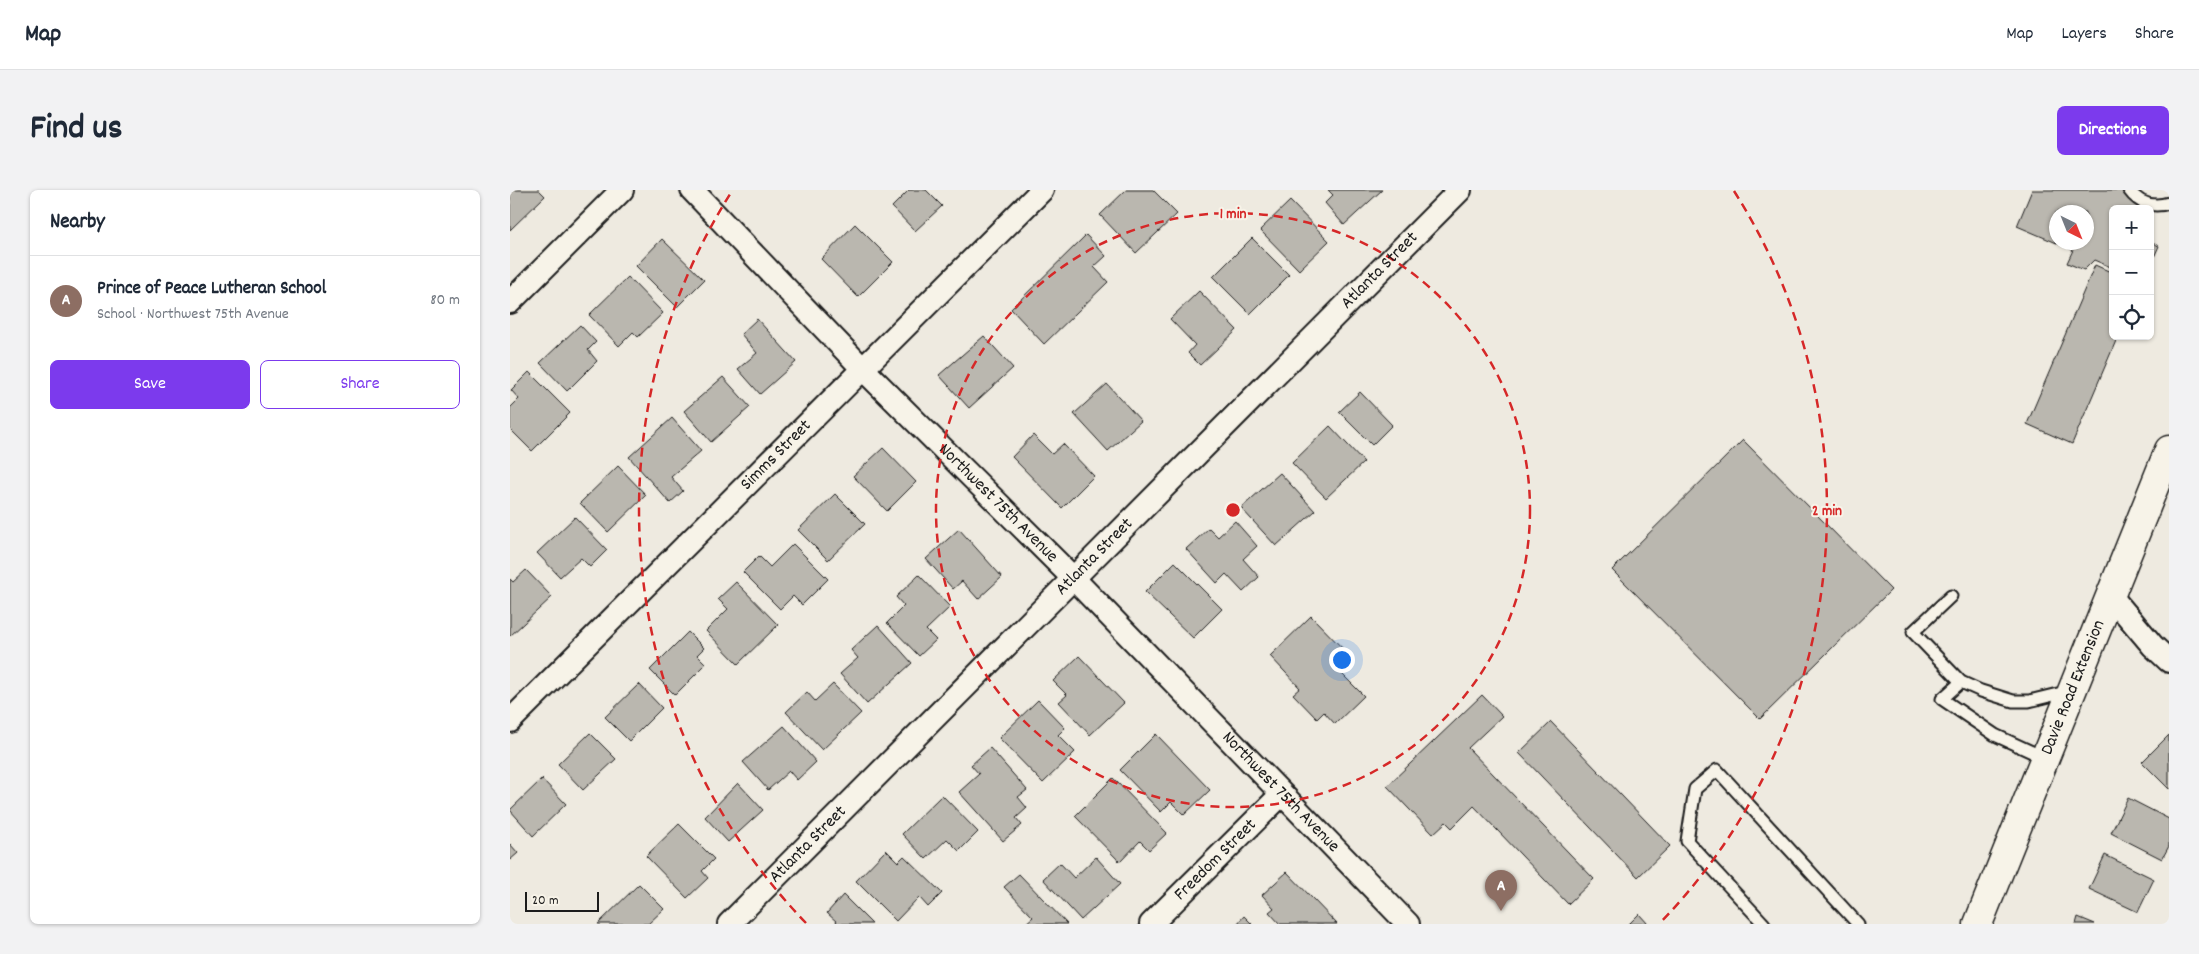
<!DOCTYPE html>
<html lang="en">
<head>
<meta charset="utf-8">
<style>
	:root { --surface:#fff; --page:#f2f2f3; --text:#1f2937; --muted:#747a83; --line:#e0e1e3; --accent:#7c3aed }
	body { margin:0; font-family:Dekko,sans-serif; background:var(--page); color:var(--text) }
	.controls { position:absolute; right:15px; top:15px; display:grid; overflow:hidden; border-radius:8px; box-shadow:0 1px 4px #0004 }
	.controls button { width:45px; height:45px; display:grid; place-items:center; padding:0; border:0; border-bottom:1px solid var(--line); background:var(--surface); color:var(--text); font:25px sans-serif }
	.compass { position:absolute; left:1539px; top:15px; width:45px; height:45px; border-radius:50%; background:var(--surface); box-shadow:0 1px 4px #0004; rotate:137deg }
	.scale { position:absolute; left:15px; bottom:12px; width:74px; box-sizing:border-box; padding-left:5px; border:2px solid #1c1c1c; border-top:0; font-size:14px; line-height:18px; white-space:nowrap; color:#1c1c1c; -webkit-text-stroke:4px #f7f3e8; paint-order:stroke }
	.you { position:absolute; left:831px; top:469px; width:18px; height:18px; margin:-12px; border:4px solid #fff; border-radius:50%; background:#1a73e8; box-shadow:0 0 0 8px #1a73e833 }
	.badge { display:grid; place-items:center; width:32px; height:32px; border-radius:50%; background:var(--accent); color:#fff; font-size:16px; font-weight:700 }
	.pin { position:absolute; translate:-50% -41px; filter:drop-shadow(0 1px 2px #0008) }
	.pin::after { content:''; position:absolute; top:26px; width:18px; height:15px; background:inherit; clip-path:polygon(0 0,100% 0,50% 100%) }
	.list { margin:0; padding:0; list-style:none }
	h2 { display:flex; justify-content:space-between; align-items:center; height:65px; margin:0; padding:0 20px; font-size:21px }
	h2 small { font-size:16px; font-weight:400; color:var(--muted) }
	.list li { display:grid; grid-template-columns:32px 1fr auto; gap:15px; align-items:center; box-sizing:border-box; height:90px; padding:0 20px; border-top:1px solid var(--line) }
	.list b { display:block; font-size:19px; white-space:nowrap }
	.list p { margin:0; font-size:16px; white-space:nowrap; color:var(--muted) }
	.list em { font-size:16px; font-style:normal; color:var(--muted) }
	.actions { display:flex; gap:10px; padding:15px 20px }
	.actions a { flex:1; padding:11px 0; border:1px solid var(--accent); border-radius:8px; text-align:center; font-size:18px; color:var(--accent) }
	.actions .main { background:var(--accent); color:#fff }
	.icon { flex:none; width:28px; height:28px; fill:none; stroke:currentColor; stroke-width:2; stroke-linecap:round; stroke-linejoin:round }
	.map { position:relative; flex:none; width:1659px; height:734px; overflow:hidden; border-radius:8px }
	header { display:flex; align-items:center; gap:30px; box-sizing:border-box; height:70px; padding:0 25px; background:var(--surface); border-bottom:1px solid var(--line) }
	header strong { font-size:24px }
	nav { display:flex; gap:28px; margin-inline-start:auto; font-size:18px }
	.intro { display:flex; align-items:center; justify-content:space-between; box-sizing:border-box; height:120px; padding:0 30px }
	h1 { margin:0; font-size:35px }
	.button { padding:12px 22px; border-radius:8px; background:var(--accent); color:#fff; font-size:18px; font-weight:700 }
	main { display:flex; gap:30px; padding:0 30px }
	aside { flex:1; background:var(--surface); border-radius:8px; box-shadow:0 1px 4px #0004 }
	.map>svg:first-child { display:block }
	.building { fill:#bab7af; stroke:#1c1c1c; fill-rule:evenodd }
	.lines { fill:none; stroke-linecap:round; stroke-linejoin:round }
	.lane-casing { stroke:#1c1c1c; stroke-width:15 }
	.street-casing { stroke:#1c1c1c; stroke-width:26 }
	.secondary-casing { stroke:#1c1c1c; stroke-width:31 }
	.lane { stroke:#f7f3e8; stroke-width:11 }
	.street { stroke:#f7f3e8; stroke-width:22 }
	.secondary { stroke:#f7f3e8; stroke-width:28 }
	.ring { fill:none; stroke:#d62828; stroke-width:2.5; stroke-dasharray:9 6 }
	.labels { text-anchor:middle; dominant-baseline:central; stroke-width:4; stroke-linejoin:round; paint-order:stroke }
	.street-label { font-size:18px; fill:#1c1c1c; stroke:#f7f3e8 }
	.centre { fill:#d62828; stroke:#f7f3e8; stroke-width:2.5 }
	.ring-label { font-size:15px; text-anchor:middle; font-weight:bold; fill:#d62828; stroke:#f7f3e8; stroke-width:4; stroke-linejoin:round; paint-order:stroke }
</style>
</head>
<body>
<header>
<strong>Map</strong>
<nav><a>Map</a><a>Layers</a><a>Share</a></nav>
</header>
<div class="intro"><h1>Find us</h1><a class="button">Directions</a></div>
<main>
<aside>
<h2>Nearby<small></small></h2>
<ul class="list">
<li><span class="badge" style="background:#8d6e63">A</span><div><b>Prince of Peace Lutheran School</b><p>School · Northwest 75th Avenue</p></div><em>80 m</em></li>
</ul>
<div class="actions"><a class="main">Save</a><a>Share</a></div>
</aside>
<div class="map">
<svg width="1659" height="734" viewBox="0 0 1659 734">
	<rect width="100%" height="100%" fill="#eeeae0"/>
	<filter id="ink" filterUnits="userSpaceOnUse"><feTurbulence type="fractalNoise" baseFrequency=".02" numOctaves="2"/><feDisplacementMap in="SourceGraphic" scale="10" xChannelSelector="R" yChannelSelector="G"/><feConvolveMatrix kernelMatrix="1 2 1 2 8 2 1 2 1" color-interpolation-filters="sRGB"/></filter>
	<g filter="url(#ink)">
		<!-- building -->
		<path class="building" d="M0 0H29L35 6 0 40Z
			M399 0H416L432 16 405 41 382 17Z
			M616 0H643L667 24 626 63 590 25Z
			M818 0H872L834 35 815 13 823 5Z
			M1522 0H1628L1635 7 1630 19H1603V78L1584 70 1574 80 1557 73 1563 60 1507 36ZM1546 22H1576V52H1546Z
			M780 11 819 51 789 80 750 40Z
			M345 34 383 72 348 107 311 69Z
			M576 45 596 66 584 77 598 92 534 154 501 119Z
			M742 48 779 85 740 124 703 87Z
			M152 49 194 90 167 117 126 76Z
			M1640 52 1649 56 1640 76Z
			M1585 75 1603 83V146H1608L1562 254 1517 234Z
			M118 87 153 123 128 147 123 142 109 156 79 125Z
			M689 101 727 140 690 175 678 163 685 155 660 129Z
			M247 129 286 172 250 204 228 179 247 163 231 144Z
			M70 135 86 152 78 160 87 171 57 201 30 173Z
			M474 146 503 178 459 218 429 185Z
			M19 182 60 223 22 261 0 239V218L9 209 1 200Z
			M213 187 240 217 201 252 174 221Z
			M597 194 631 231 598 261 564 224Z
			M850 202 882 235 862 255 829 222Z
			M162 228 191 261 161 287 173 301 160 313 119 267Z
			M820 236 854 272 816 308 782 273Z
			M523 245 542 264 553 254 584 286 552 318 502 267Z
			M1233 250 1381 400 1250 529 1102 380Z
			M373 258 406 292 377 321 343 286Z
			M108 276 136 305 98 342 70 313Z
			M770 283 805 321 766 356 731 318Z
			M325 304 355 334 318 370 288 340Z
			M65 327 97 360 80 377 71 368 50 387 27 363Z
			M725 331 747 356 733 369 749 387 733 402 716 384 707 393 676 359 699 338 708 347Z
			M449 339 492 387 468 409 452 391 443 399 416 369Z
			M283 354 318 389 292 415 283 406 270 419 233 382 249 366 260 377Z
			M665 372 712 419 683 448 635 402Z
			M16 380 42 407 0 446V389L3 392Z
			M409 385 440 417 416 440 426 450 409 466 377 433 394 416 386 407Z
			M226 392 268 435 228 474 196 441 218 419 208 409Z
			M801 426 841 467 828 480 854 506 825 534 814 522 807 529 783 504 790 498 760 466Z
			M368 435 402 473 357 514 330 484 348 468 341 460Z
			M178 442 194 458 187 465 196 474 165 505 140 480Z
			M569 466 614 513 580 545 549 512 557 505 543 491Z
			M129 494 152 518 119 551 95 527Z
			M323 494 351 523 312 560 276 522 297 502 305 511Z
			M972 505 992 526 958 558 1084 689 1058 714 964 616 942 638 936 632 923 644 877 596Z
			M528 510 555 538 548 545 565 562 533 593 489 548Z
			M1041 532 1160 656 1128 687 1009 563Z
			M274 536 306 572 287 590 279 581 258 600 233 572Z
			M80 543 106 569 73 600 48 574Z
			M646 544 700 600 674 625 661 612 651 622 610 580Z
			M1659 545V599L1632 572Z
			M480 558 517 600 508 607 517 618 506 628 512 635 493 651 449 602 469 584 461 575Z
			M603 588 657 643 639 660 630 651 610 672 565 626Z
			M32 589 56 614 23 646 0 620Z
			M228 593 253 620 218 652 195 627Z
			M432 605 468 642 449 661 437 649 416 669 392 644Z
			M1618 608 1659 629V656L1652 669 1601 643Z
			M169 634 204 669 192 681 198 688 177 708 136 666Z
			M0 654 8 663 0 670Z
			M376 660 388 672 394 666 432 703 418 717 409 707 386 731 346 691Z
			M1595 665 1644 689 1628 722 1579 699Z
			M586 667 610 694 571 730 533 689 550 673 564 688Z
			M777 682 827 734H770L759 722 764 718 752 705Z
			M509 684 557 734H515L523 727 494 697Z
			M129 694 154 719 138 734H88Z
			M333 705 362 734H325L327 732 317 723Z
			M1129 724 1138 734H1119Z
			M734 726 742 734H727Z
			M1568 727 1585 734H1566Z"/>
		<g class="lines">
			<defs>
				<path id="lane" d="M1619 0C1629 14 1643 18 1659 13
					M1441 406 1403 442 1451 492 1471 501 1503 511H1519L1560 501
					M1451 492 1432 509 1485 545 1535 568
					M1254 734 1177 651 1185 599 1207 580 1348 734"/>
				<g id="street">
					<path id="s1" d="M182 0 353 179 563 388 898 734"/>
					<path d="M0 112 112 0"/>
					<path d="M1600 405 1643 456 1659 471"/>
					<path id="s2" d="M0 531 532 0"/>
					<path id="s3" d="M219 734 950 0"/>
					<path id="s4" d="M641 734 771 605"/>
				</g>
				<g id="secondary">
					<path id="s5" d="M1468 734 1659 260"/>
				</g>
			</defs>
			<!-- lane casing -->
			<use href="#lane" class="lane-casing"/>
			<!-- street casing -->
			<use href="#street" class="street-casing"/>
			<!-- secondary casing -->
			<use href="#secondary" class="secondary-casing"/>
			<!-- lane -->
			<use href="#lane" class="lane"/>
			<!-- street -->
			<use href="#street" class="street"/>
			<!-- secondary -->
			<use href="#secondary" class="secondary"/>
		</g>
	</g>
	<!-- distance rings -->
	<g class="ring">
		<circle cx="723" cy="320" r="297"/>
		<path d="M296 733A594 594 0 0 1 222 1M1224 1A594 594 0 0 1 1150 733"/>
	</g>
	<g class="labels">
		<!-- street labels -->
		<g class="street-label">
			<text stroke="none"><textPath href="#s3" startOffset="922">Atlanta Street</textPath></text>
			<text stroke="none"><textPath href="#s2" startOffset="376">Simms Street</textPath></text>
			<text stroke="none"><textPath href="#s1" startOffset="438">Northwest 75th Avenue</textPath></text>
			<text stroke="none"><textPath href="#s3" startOffset="518">Atlanta Street</textPath></text>
			<text stroke="none"><textPath href="#s5" startOffset="255">Davie Road Extension</textPath></text>
			<text stroke="none"><textPath href="#s1" startOffset="842">Northwest 75th Avenue</textPath></text>
			<text stroke="none"><textPath href="#s3" startOffset="112">Atlanta Street</textPath></text>
			<text stroke="none"><textPath href="#s4" startOffset="91">Freedom Street</textPath></text>
		</g>
	</g>
	<circle cx="723" cy="320" r="8" class="centre"/>
	<g class="ring-label">
		<text x="723" y="28">1 min</text>
		<text x="1317" y="325">2 min</text>
	</g>
</svg>
<div class="controls">
<button>+</button>
<button>−</button>
<button><svg class="icon" aria-label="locate" viewBox="0 0 24 24"><circle cx="12" cy="12" r="6"/><path d="M12 2v4M12 18v4M2 12h4M18 12h4"/></svg></button>
</div>
<svg class="compass" viewBox="-18 -18 36 36"><path d="M0-13l5 13h-10z" fill="#e53935"/><path d="M0 13l5-13h-10z" fill="#747a83"/></svg>
<div class="scale">20 m</div>
<div class="you"></div>
<div class="pin badge" style="left:991px;top:721px;background:#8d6e63">A</div>
</div>
</main>
</body>
</html>
